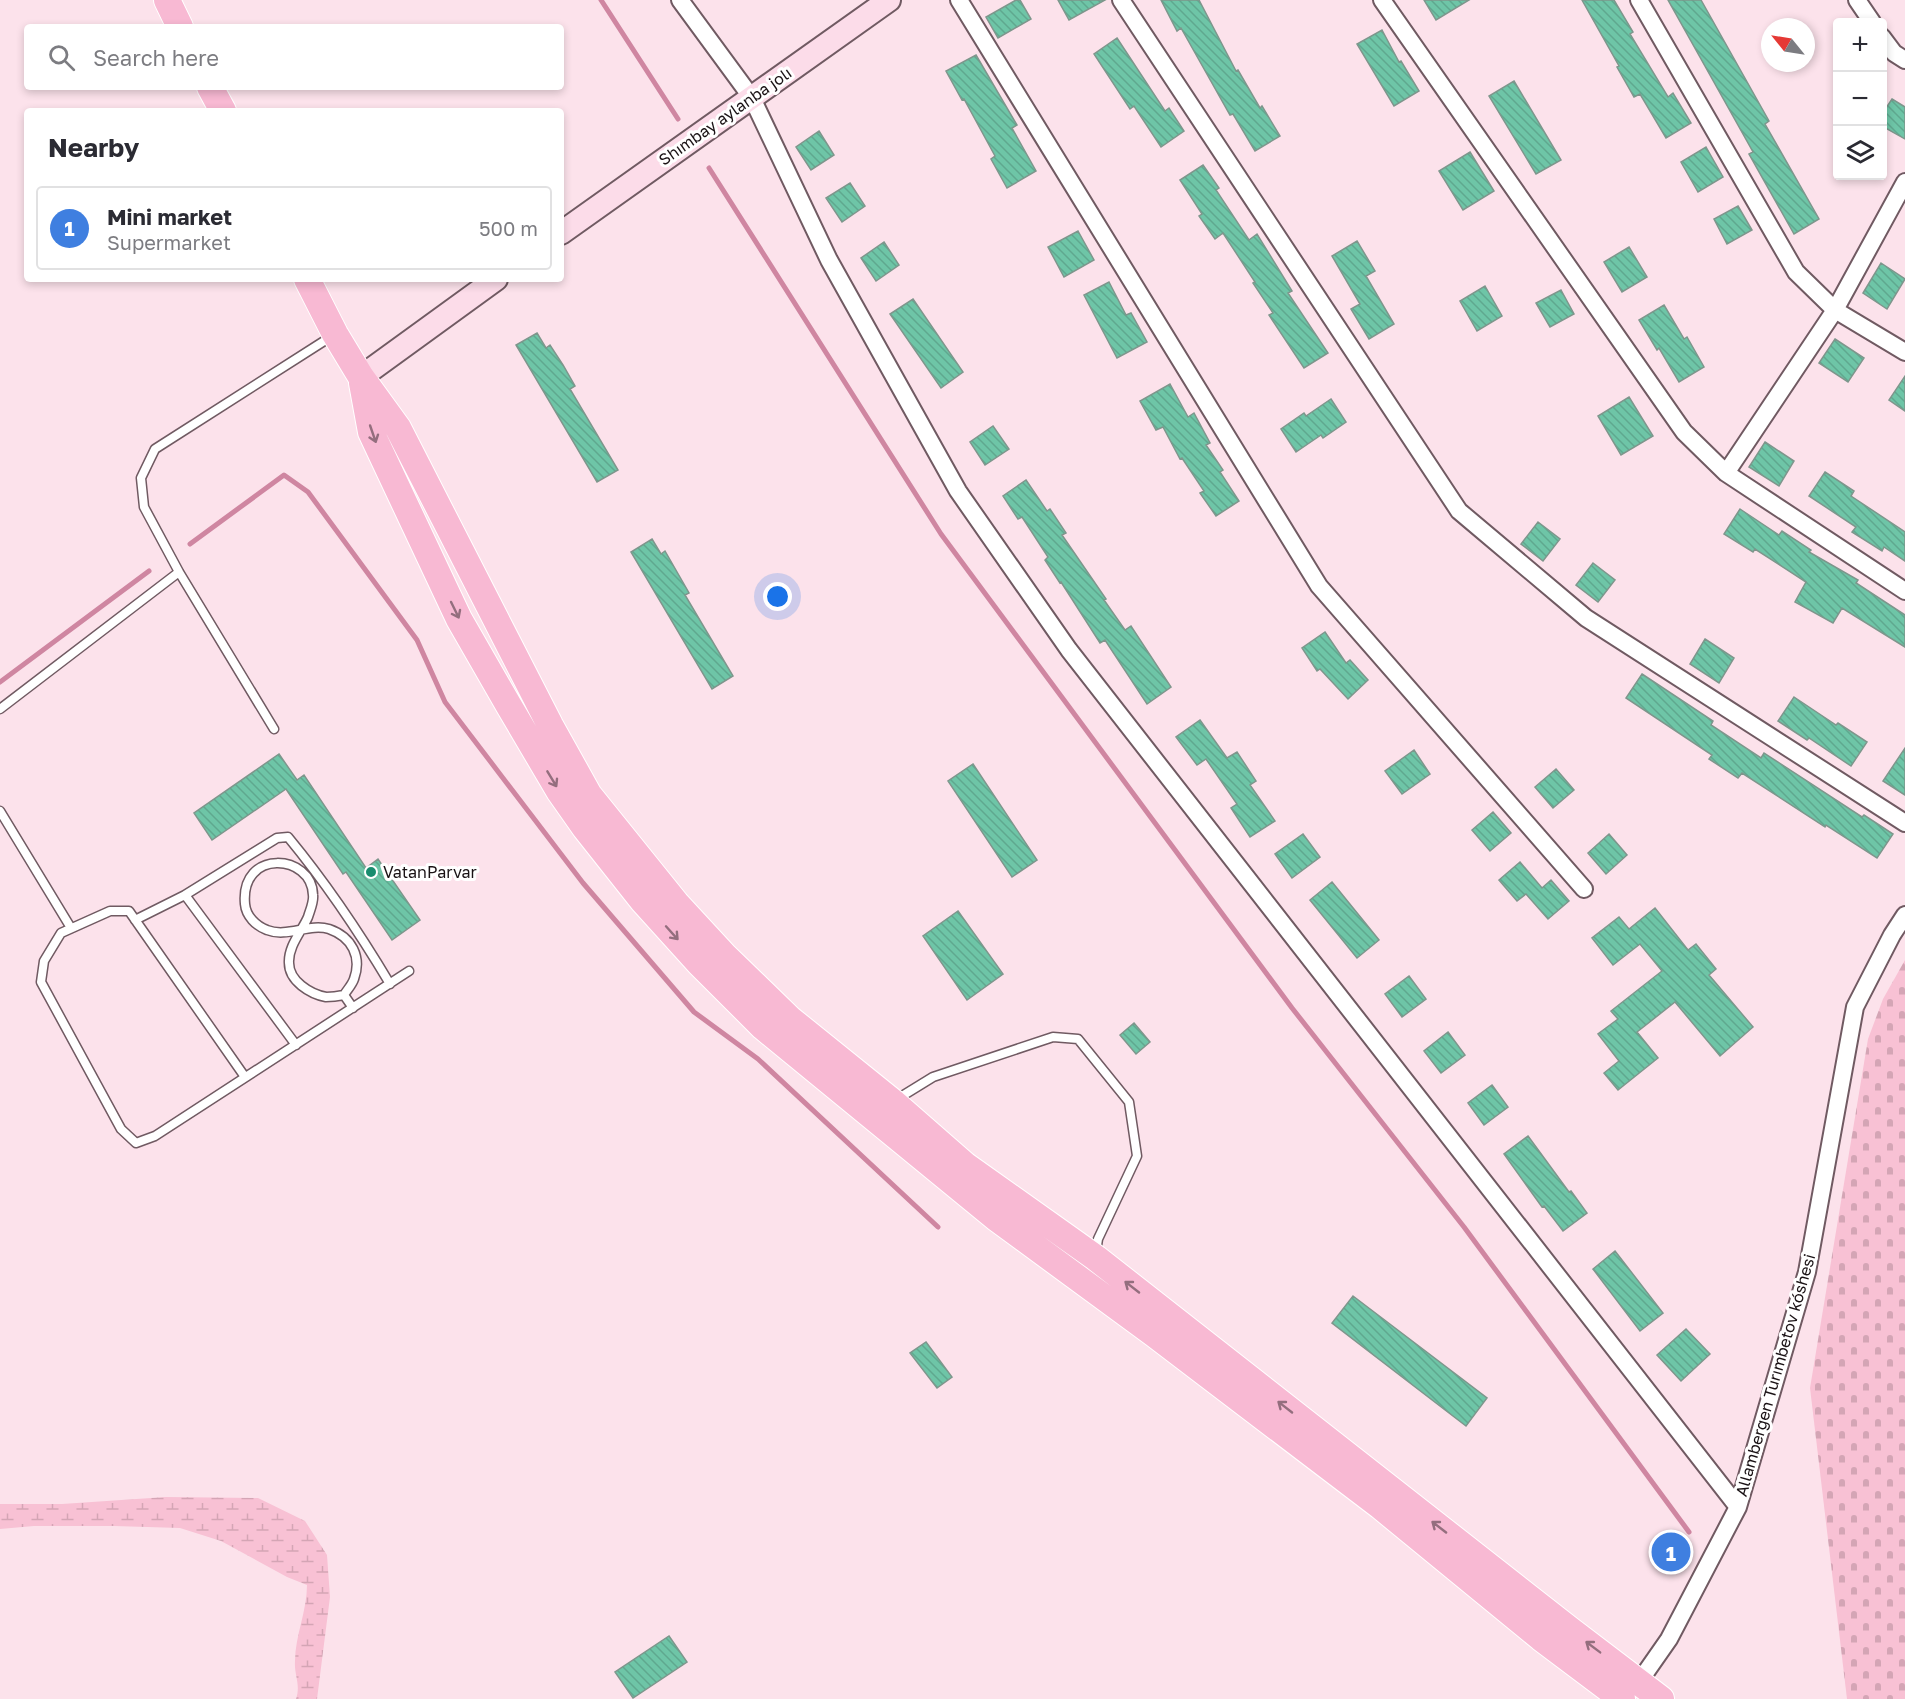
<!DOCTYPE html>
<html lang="en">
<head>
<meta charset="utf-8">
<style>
	:root { --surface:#fff; --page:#f7f7f7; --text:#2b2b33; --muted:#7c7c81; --line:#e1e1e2; --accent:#188c6e }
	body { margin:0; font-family:"Golos Text",sans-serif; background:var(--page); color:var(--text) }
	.controls { position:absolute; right:18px; top:18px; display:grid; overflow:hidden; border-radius:6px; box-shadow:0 3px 9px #0003 }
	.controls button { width:54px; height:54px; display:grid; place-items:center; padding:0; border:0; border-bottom:2px solid var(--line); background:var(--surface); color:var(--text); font:30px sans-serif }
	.compass { position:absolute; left:1761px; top:18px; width:54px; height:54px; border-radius:50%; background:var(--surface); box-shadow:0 3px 9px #0003; rotate:300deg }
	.you { position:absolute; left:778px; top:597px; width:21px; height:21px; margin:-15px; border:4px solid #fff; border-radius:50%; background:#1a73e8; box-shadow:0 0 0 9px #1a73e833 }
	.badge { display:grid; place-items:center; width:39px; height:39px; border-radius:50%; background:var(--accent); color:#fff; font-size:20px; font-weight:700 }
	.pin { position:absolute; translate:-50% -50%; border:3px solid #fff; box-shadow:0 2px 6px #0006 }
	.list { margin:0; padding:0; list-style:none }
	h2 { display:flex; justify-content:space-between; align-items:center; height:78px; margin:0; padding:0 24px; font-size:26px }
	h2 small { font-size:20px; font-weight:400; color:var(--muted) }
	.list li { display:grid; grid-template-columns:39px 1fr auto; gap:18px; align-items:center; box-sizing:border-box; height:84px; margin:0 12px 12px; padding:0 12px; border:2px solid var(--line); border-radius:6px }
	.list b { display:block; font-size:22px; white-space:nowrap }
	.list p { margin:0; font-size:20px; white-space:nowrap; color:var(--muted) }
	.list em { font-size:20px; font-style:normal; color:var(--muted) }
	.icon { flex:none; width:33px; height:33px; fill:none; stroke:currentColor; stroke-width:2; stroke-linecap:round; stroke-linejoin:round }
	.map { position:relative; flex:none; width:1905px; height:1699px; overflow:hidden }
	.search { position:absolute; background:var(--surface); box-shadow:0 3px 9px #0003; left:24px; top:24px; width:540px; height:66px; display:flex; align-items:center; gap:15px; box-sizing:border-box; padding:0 21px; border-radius:6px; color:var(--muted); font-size:22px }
	.panel { position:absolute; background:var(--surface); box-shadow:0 3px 9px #0003; left:24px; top:108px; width:540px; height:174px; border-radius:6px }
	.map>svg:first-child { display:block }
	.wetland { fill:url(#wetland-marsh) }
	.cemetery { fill:url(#cemetery-stones) }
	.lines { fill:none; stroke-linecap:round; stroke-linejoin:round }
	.stream { stroke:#cf86a1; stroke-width:5 }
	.building { fill:url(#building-back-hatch); stroke:#7e968c; stroke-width:1.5 }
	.lane-casing { stroke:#705a62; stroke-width:11 }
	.street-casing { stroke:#705a62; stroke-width:20 }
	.secondary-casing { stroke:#705a62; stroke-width:26 }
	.primary-casing { stroke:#fff; stroke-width:28 }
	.lane { stroke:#fff; stroke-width:8 }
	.street { stroke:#fff; stroke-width:16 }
	.secondary { stroke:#fcdce9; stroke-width:22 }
	.primary { stroke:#f8b9d3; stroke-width:26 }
	.oneway { stroke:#946e7e }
	.poi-dot { fill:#188c6e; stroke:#fff; stroke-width:2 }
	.labels { text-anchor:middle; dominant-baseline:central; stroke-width:6; stroke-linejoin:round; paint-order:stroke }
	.street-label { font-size:16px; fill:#1a1215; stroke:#fff }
	.poi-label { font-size:16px; fill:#1a1215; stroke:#fff; text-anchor:start }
</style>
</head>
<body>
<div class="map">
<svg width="1905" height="1699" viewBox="0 0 1905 1699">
	<defs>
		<pattern id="wetland-marsh" width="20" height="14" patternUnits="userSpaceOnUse" patternTransform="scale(1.5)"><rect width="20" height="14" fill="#f8c1d4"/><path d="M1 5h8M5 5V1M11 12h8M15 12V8" fill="none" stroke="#d4a5b5"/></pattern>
		<pattern id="cemetery-stones" width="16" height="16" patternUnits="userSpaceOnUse" patternTransform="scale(1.5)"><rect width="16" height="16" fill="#f8c1d4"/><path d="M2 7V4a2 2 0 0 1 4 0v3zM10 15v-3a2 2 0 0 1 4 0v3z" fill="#d4a5b5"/></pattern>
		<pattern id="building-back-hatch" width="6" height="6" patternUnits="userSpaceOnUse" patternTransform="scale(1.5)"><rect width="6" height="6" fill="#6ec5a7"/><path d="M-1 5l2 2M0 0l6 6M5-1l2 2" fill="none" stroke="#5fa88f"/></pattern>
	</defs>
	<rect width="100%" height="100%" fill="#fce2eb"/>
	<!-- wetland -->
	<path class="wetland" d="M166 1497 258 1498 305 1521 327 1555 330 1597 317 1699H296C301 1684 294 1676 295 1661 295 1636 307 1611 307 1585L287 1577 221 1541 180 1528 114 1526H34L0 1529V1504H62Z"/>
	<!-- cemetery -->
	<path class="cemetery" d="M1905 960V1699H1847L1810 1388 1868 1039 1883 999Z"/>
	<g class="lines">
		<!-- stream -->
		<path class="stream" d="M601 0 678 119
			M709 168 941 534 1292 1008 1464 1227 1689 1532
			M190 544 284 475 308 492 417 640 445 702 583 883 694 1012 758 1059 938 1227
			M0 682 149 571"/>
	</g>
	<!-- building -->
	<path class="building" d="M1016 0H1020L1031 19 998 38 986 17Z
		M1058 0H1105L1069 20Z
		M1161 0H1199L1236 71 1238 70 1260 108 1262 106 1280 136 1255 151 1233 114 1230 115 1181 28 1177 31Z
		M1424 0H1469L1436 20Z
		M1582 0H1614L1633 32 1630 34 1668 97 1673 93 1691 123 1666 138 1640 94 1634 97 1617 67 1619 66Z
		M1668 0H1701L1769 121 1765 124 1819 219 1794 234 1749 154 1753 152Z
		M1382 30 1399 62 1401 61 1419 91 1394 106 1357 44Z
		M1117 38 1165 111 1169 108 1184 131 1161 147 1134 106 1130 109 1094 54Z
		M976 55 1017 125 1012 128 1036 171 1007 188 991 159 995 156 964 99 962 100 946 71Z
		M1514 81 1561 160 1536 174 1489 96Z
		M1892 99 1905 107V139L1882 126V114Z
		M819 131 834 155 811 170 796 147Z
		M1706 147 1723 177 1698 192 1681 162Z
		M1470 152 1494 191 1463 210 1439 171Z
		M1203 165 1219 188 1216 190 1249 240 1257 234 1292 291 1288 293 1328 353 1304 368 1269 315 1273 313 1253 283 1255 282 1223 233 1215 239 1199 216 1202 214 1180 180Z
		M850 183 865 206 842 222 826 198Z
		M1738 206 1752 230 1727 244 1714 219Z
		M1078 231 1094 260 1064 277 1048 247Z
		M1357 241 1375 271 1366 276 1394 324 1369 339 1351 309 1360 304 1332 256Z
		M884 242 899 265 876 281 861 258Z
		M1629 247 1647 277 1622 292 1604 262Z
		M1881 263 1905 279 1887 309 1863 293Z
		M1109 282 1126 315 1131 313 1147 342 1117 358 1084 295Z
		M1485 286 1502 316 1477 331 1460 301Z
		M1561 290 1574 314 1550 327 1536 303Z
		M913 299 963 372 941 388 890 314Z
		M1664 305 1684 339 1687 337 1704 367 1679 382 1659 348 1657 350 1639 320Z
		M537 333 546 348 550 345 563 365 575 386 570 389 618 470 597 482 516 345Z
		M1835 339 1864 358 1848 382 1819 363Z
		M1905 376V411L1889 400Z
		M1170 384 1188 417 1194 413 1210 443 1206 445 1223 470 1220 472 1239 501 1216 516 1200 493 1204 491 1182 458 1180 459 1163 427 1156 430 1140 401Z
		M1629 397 1653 436 1621 455 1598 416Z
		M1331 399 1346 422 1323 438 1321 435 1296 452 1281 429 1304 413 1306 416Z
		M993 426 1009 449 985 465 970 442Z
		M1765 442 1794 461 1779 486 1749 467Z
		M1825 472 1854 491 1851 496 1905 532V561L1884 547 1882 551 1852 532 1856 527 1809 496Z
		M1026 480 1047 511 1050 509 1066 533 1062 535 1106 599 1104 600 1125 630 1131 626 1171 687 1147 704 1105 640 1100 643 1061 582 1060 583 1045 560 1048 557 1022 517 1018 519 1003 496Z
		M1740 509 1779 535 1782 531 1811 550 1809 552 1858 580 1856 583 1905 615V647L1842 608 1833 623 1795 602 1806 582 1755 549 1753 552 1724 534Z
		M1538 522 1560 539 1543 561 1521 544Z
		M652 539 661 554 665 551 689 593 685 595 733 676 712 689 631 552Z
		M1593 563 1615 580 1598 602 1576 585Z
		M1325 632 1346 663 1350 660 1368 680 1348 699 1320 669 1317 671 1302 648Z
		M1705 639 1734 658 1719 683 1690 664Z
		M1642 674 1713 721 1711 725 1761 758 1764 753 1862 817 1864 815 1893 834 1877 858 1826 825 1825 827 1742 773 1738 778 1709 759 1712 755 1626 698Z
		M1794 697 1836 725 1838 723 1867 742 1851 766 1809 738 1807 740 1778 721Z
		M1200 720 1227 758 1237 752 1256 781 1250 785 1275 821 1250 837 1231 808 1237 804 1206 759 1197 765 1176 737Z
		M1905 748V795L1883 781Z
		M1414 750 1430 774 1402 794 1385 771Z
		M279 754 297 780 304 775 366 868 378 859 420 920 392 940 346 872 343 874 286 789 212 840 194 813Z
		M973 764 1037 860 1012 877 948 781Z
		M1556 769 1574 790 1553 808 1535 787Z
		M1493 812 1511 833 1490 851 1472 830Z
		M1303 834 1320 857 1292 878 1275 854Z
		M1609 834 1627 855 1606 874 1588 853Z
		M1520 862 1542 888 1551 880 1569 901 1548 919 1526 894 1517 901 1499 880Z
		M1332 882 1379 940 1357 958 1310 900Z
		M1655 908 1688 950 1696 944 1716 969 1709 975 1753 1027 1720 1056 1675 1002 1637 1032 1658 1058 1618 1090 1604 1073 1619 1061 1598 1034 1618 1019 1611 1011 1662 971 1640 944 1613 965 1592 938 1619 917 1629 929Z
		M958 911 1003 974 967 1000 923 936Z
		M1409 976 1426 999 1402 1017 1385 994Z
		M1134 1023 1150 1042 1136 1054 1120 1035Z
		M1448 1032 1465 1055 1441 1073 1424 1051Z
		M1492 1085 1508 1107 1484 1125 1468 1103Z
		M1528 1136 1569 1192 1571 1191 1587 1213 1563 1231 1544 1206 1542 1207 1504 1154Z
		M1615 1251 1663 1313 1640 1331 1593 1269Z
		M1353 1296 1487 1398 1466 1426 1332 1323Z
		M1686 1329 1710 1354 1681 1381 1657 1355Z
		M926 1342 952 1377 937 1388 910 1353Z
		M1667 1547 1679 1554 1667 1573 1655 1566Z
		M669 1636 687 1662 633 1698 615 1672Z"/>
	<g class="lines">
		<defs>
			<path id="lane" d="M0 709 179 572
				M274 729 179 572 144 507 141 478 155 449 332 336
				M0 811 71 928
				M185 895 277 838 288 837C326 883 359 932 390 984
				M135 920 185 895 296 1045
				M344 995C339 996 332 997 326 997 310 994 289 981 289 963 288 946 302 931 308 917 310 910 314 902 313 895 312 854 240 848 245 904 246 916 256 926 267 930 287 938 309 923 329 929 352 937 362 957 354 979 352 985 347 990 344 995L353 1008
				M245 1077 129 911H110L61 933 44 961 41 982 121 1129 136 1143 155 1136 409 971
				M894 1101 933 1077 1053 1037 1078 1039 1129 1102 1137 1156 1098 1239 1096 1252"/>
			<path id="street" d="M680 0 752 98 829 260 958 491 1069 650 1738 1507
				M959 0 1319 586 1584 889
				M1121 0 1459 511 1586 618 1905 823
				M1382 0 1684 432 1726 473 1905 591
				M1639 0 1796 272 1835 310 1905 352
				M1857 0 1872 22
				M1882 37 1894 53 1905 60
				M1726 473 1835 310 1905 182
				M1639 1682 1669 1639 1738 1507 1807 1272 1855 1007 1892 935 1905 915"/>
			<path id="secondary" d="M561 233 889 0
				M361 377 496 279"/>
			<path id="primary" d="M167 0 180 27
				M210 87 223 111
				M307 279 335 334 361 377 398 428 550 725 589 795 676 903 724 955 790 1019 893 1102 965 1165 1096 1258 1569 1629 1661 1699
				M362 383 371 432 459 619 509 706 559 791 585 828 642 900 699 963 763 1027 996 1218 1154 1334 1380 1506 1541 1638 1622 1699"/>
		</defs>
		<!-- lane casing -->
		<use href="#lane" class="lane-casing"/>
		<!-- street casing -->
		<use href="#street" class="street-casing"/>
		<!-- secondary casing -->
		<use href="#secondary" class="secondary-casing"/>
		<!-- primary casing -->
		<use href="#primary" class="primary-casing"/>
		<!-- lane -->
		<use href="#lane" class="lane"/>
		<!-- street -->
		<use href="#street" class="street"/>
		<!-- secondary -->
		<use href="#secondary" class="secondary"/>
		<!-- primary -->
		<use href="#primary" class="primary"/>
	</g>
	<!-- one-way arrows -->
	<defs><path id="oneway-shaft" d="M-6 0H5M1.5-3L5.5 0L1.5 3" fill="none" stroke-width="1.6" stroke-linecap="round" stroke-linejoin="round" transform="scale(1.5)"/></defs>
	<g class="oneway">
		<use href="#oneway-shaft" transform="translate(373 434) rotate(71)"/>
		<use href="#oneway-shaft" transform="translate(455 610) rotate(64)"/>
		<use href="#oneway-shaft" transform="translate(552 779) rotate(59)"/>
		<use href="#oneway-shaft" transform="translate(672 933) rotate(48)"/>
		<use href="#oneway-shaft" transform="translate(1132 1287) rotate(-142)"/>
		<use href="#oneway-shaft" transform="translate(1285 1407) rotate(-142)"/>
		<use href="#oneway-shaft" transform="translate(1439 1527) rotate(-142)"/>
		<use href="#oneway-shaft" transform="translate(1593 1647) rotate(-143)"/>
	</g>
	<!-- markers -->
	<circle class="poi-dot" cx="371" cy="872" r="6"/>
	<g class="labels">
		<!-- street labels -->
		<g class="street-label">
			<text transform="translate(725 116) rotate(-35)">Shımbay aylanba jolı</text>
			<text transform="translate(1775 1375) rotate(-74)">Allambergen Turımbetov kóshesi</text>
		</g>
		<!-- poi labels -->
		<g class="poi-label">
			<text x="383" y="872">VatanParvar</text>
		</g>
	</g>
</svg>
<div class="controls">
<button>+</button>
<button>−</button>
<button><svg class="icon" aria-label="layers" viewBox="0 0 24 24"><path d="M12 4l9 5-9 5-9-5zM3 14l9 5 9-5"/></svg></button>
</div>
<svg class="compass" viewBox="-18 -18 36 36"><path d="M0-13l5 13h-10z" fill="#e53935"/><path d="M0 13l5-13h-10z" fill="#7c7c81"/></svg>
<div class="you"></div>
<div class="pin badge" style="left:1671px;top:1552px;background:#3f7fe0">1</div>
<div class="search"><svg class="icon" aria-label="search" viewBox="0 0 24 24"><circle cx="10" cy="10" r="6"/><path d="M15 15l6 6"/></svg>Search here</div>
<section class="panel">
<h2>Nearby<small></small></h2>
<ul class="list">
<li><span class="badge" style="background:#3f7fe0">1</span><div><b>Mini market</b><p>Supermarket</p></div><em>500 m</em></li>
</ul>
</section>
</div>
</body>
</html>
